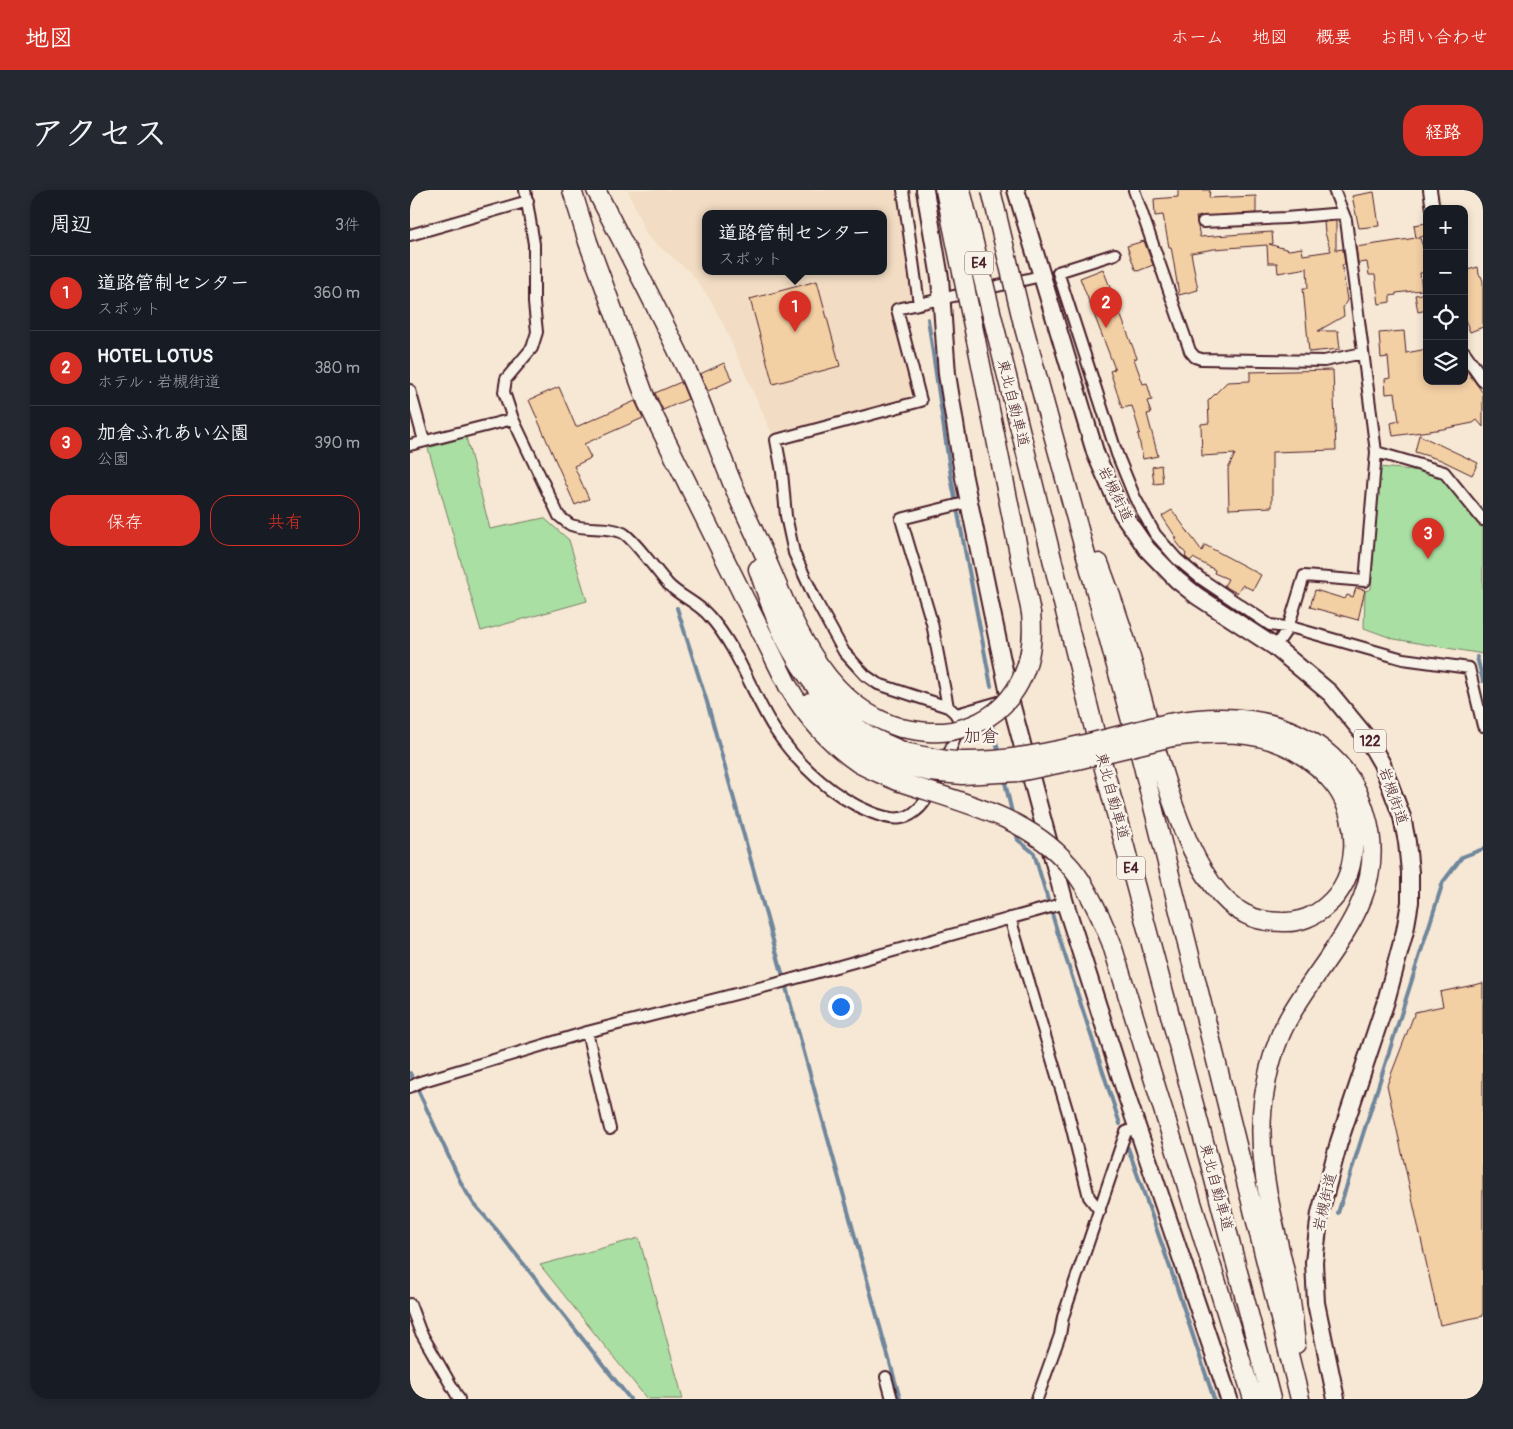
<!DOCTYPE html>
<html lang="ja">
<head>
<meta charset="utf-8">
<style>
	:root { --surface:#171b24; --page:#242831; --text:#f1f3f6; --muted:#9ea1a6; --line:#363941; --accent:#d93025 }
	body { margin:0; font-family:Pangolin,"Klee One",sans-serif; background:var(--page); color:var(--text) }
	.controls { position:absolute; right:15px; top:15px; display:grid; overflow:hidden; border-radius:10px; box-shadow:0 2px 8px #0003 }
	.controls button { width:45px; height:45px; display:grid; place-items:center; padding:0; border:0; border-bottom:1px solid var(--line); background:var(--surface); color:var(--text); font:25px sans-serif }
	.you { position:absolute; left:430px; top:816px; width:18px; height:18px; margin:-12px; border:4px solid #fff; border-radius:50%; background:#1a73e8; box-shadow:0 0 0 8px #1a73e833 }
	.badge { display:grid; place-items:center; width:32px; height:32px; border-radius:50%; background:var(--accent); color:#fff; font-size:16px; font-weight:700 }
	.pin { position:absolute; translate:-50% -41px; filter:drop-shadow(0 1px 2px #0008) }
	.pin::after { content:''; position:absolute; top:26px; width:18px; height:15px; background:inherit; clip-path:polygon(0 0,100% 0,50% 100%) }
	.popup { position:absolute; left:292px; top:20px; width:185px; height:65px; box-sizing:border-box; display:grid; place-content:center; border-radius:10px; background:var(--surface); filter:drop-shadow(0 1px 4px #0005); font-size:16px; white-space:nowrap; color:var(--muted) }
	.popup b { font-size:19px; color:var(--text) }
	.popup::after { content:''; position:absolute; left:50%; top:100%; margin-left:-10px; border:10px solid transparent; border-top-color:var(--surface) }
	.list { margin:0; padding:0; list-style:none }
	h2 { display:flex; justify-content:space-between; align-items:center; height:65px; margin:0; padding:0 20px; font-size:21px }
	h2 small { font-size:16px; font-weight:400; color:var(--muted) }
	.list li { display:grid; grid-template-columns:32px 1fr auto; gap:15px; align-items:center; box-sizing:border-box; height:75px; padding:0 20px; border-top:1px solid var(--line) }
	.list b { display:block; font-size:19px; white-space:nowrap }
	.list p { margin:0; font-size:16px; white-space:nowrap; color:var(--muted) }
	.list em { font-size:16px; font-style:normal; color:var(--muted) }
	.actions { display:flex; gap:10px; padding:15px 20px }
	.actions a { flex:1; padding:11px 0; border:1px solid var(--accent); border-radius:20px; text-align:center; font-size:18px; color:var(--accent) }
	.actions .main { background:var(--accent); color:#fff }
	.icon { flex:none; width:28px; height:28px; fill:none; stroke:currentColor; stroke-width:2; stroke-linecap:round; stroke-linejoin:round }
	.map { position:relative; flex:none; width:1073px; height:1209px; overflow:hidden; border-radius:20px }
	header { display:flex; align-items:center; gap:30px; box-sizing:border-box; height:70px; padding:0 25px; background:var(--accent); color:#fff }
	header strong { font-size:24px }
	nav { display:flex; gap:28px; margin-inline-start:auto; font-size:18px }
	.intro { display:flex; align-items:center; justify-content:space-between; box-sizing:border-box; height:120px; padding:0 30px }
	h1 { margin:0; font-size:35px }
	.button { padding:12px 22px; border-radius:20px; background:var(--accent); color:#fff; font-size:18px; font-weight:700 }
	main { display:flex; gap:30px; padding:0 30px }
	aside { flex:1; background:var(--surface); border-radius:20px; box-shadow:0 2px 8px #0003 }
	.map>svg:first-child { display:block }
	.built { fill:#f2dcc3; fill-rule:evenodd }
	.green { fill:#a9dfa2; stroke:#7a7f66 }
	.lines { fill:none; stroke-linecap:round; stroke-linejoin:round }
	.stream { stroke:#6f869c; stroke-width:4 }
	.building { fill:#f3cfa4; stroke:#4a1f2b }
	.minor-casing { stroke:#4a1f2b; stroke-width:14 }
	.tertiary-casing { stroke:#4a1f2b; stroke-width:16 }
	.trunk-casing { stroke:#4a1f2b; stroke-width:20 }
	.motorway-casing { stroke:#4a1f2b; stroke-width:21 }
	.minor { stroke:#f7f3e8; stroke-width:10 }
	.tertiary { stroke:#f7f3e8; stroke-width:12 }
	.trunk { stroke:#f7f3e8; stroke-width:16 }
	.motorway { stroke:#f7f3e8; stroke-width:18 }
	.motorway-bridge-casing { stroke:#4a1f2b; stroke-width:21; stroke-linecap:butt }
	.motorway-bridge { stroke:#f7f3e8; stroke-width:18 }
	.labels { text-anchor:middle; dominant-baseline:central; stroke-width:5; stroke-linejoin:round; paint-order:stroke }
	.shield { fill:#f7f3e8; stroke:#7e5f64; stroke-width:1 }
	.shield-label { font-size:14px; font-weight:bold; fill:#4a1f2b }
	.street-label { font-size:15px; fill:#4a1f2b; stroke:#f7f3e8 }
	.quarter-label { font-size:18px; fill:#4a1f2b; stroke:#f7f3e8 }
</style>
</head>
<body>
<header>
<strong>地図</strong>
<nav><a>ホーム</a><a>地図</a><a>概要</a><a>お問い合わせ</a></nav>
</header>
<div class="intro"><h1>アクセス</h1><a class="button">経路</a></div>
<main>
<aside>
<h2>周辺<small>3件</small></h2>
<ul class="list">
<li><span class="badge">1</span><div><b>道路管制センター</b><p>スポット</p></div><em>360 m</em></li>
<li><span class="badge">2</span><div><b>HOTEL LOTUS</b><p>ホテル · 岩槻街道</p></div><em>380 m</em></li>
<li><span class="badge">3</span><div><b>加倉ふれあい公園</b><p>公園</p></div><em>390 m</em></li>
</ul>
<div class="actions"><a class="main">保存</a><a>共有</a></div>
</aside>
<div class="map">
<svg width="1073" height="1209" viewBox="0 0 1073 1209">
	<rect width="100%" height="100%" fill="#f6e8d4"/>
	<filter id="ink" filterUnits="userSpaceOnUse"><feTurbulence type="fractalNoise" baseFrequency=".02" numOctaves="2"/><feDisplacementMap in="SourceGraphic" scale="10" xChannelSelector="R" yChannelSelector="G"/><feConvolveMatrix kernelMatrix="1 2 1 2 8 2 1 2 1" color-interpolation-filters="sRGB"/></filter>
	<g filter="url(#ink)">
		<!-- built -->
		<path class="built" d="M218 0H487L501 103 499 110 480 115 503 200 500 208 363 246 313 134 300 109 280 82 237 46ZM296 23H474V81H296Z"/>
		<!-- green -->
		<path class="green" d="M56 247 80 339 134 328 159 350 177 411 71 441 18 258Z
			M969 277 1013 281 1038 292 1059 317 1073 339V464L984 449 954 438 955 401 961 399Z
			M229 1048 273 1209H237L130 1075Z"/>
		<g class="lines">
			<!-- stream -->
			<path class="stream" d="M518 129 541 287 581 496
				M267 418 297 512 490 1209
				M1067 467 1073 491
				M581 532 589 564
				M594 588 603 627
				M606 642 608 650 624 663 648 744 710 934
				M0 883 52 995 64 1014 86 1039 220 1209
				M718 958 763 1086 804 1209
				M928 1023 1033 692 1052 667 1073 659"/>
		</g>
		<!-- building -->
		<path class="building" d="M768 0H800L799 8 846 6V23L786 27 790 47 862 42 863 54H859L879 60 892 58 893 65 921 61 915 43 914 32 926 31V60L933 59 935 75H932L937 110 933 118 934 126 908 141H928L930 159 899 162 893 98H898L897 78 868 83 867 73H858L857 55 804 59 781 63 788 100 769 105 763 68 761 57H759L753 25 745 26 744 9 768 7Z
			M964 2 969 36 949 38 942 6Z
			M1017 33 1014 46 1007 48H1010L1017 69 1016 82 1010 83 1012 100 986 103V105L980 106V112L969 114 965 85H959L957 72 948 73 946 57 1006 48 1004 35Z
			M734 51 743 75 728 81 725 79 717 56Z
			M1068 77 1069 85 1071 86 1073 91V137L1060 142 1054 127V81Z
			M693 79 727 168 724 169 733 194 737 193 742 210 737 211 741 223 737 224 748 266 733 269 728 244 730 243 722 216 712 218 700 181 705 179 670 88Z
			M407 91 430 176 363 194 340 109Z
			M1017 103V120L1008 122 1005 105Z
			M994 141 996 163 1017 159V191H1054V177L1073 203V237L1067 230 1063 233 1033 239 983 246 981 233 989 231 985 203 976 204 975 189 980 188 978 167 971 168 969 143Z
			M314 173 322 190 298 201 290 184Z
			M923 180 926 260 862 262V317L819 319 818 279 825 264 792 266 791 234 799 233 798 211 817 192 840 191V182Z
			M271 192 278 209 253 220 245 203Z
			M149 197 166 237 225 211 233 228 174 254 181 268 164 276 179 309 165 315 119 210Z
			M1009 245 1068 273 1062 285 1031 270 1005 262Z
			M751 275 753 293 744 294 742 277Z
			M762 320 792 361 795 355 851 385 843 400 832 395 827 403 814 396 818 389 804 383 805 380 783 368 780 371 775 367 776 364 765 350 767 349 752 326Z
			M946 398 955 400 948 430 900 417 905 400 935 409 937 405 943 407Z
			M1073 793V1126L1030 1135 977 895 1005 822 1033 816 1030 802Z"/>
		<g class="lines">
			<defs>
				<path id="minor" d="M115 0 124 54V113L127 142 122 158 96 189 94 202 103 229 149 326C153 329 157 333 161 335 178 341 196 335 213 343 223 348 248 383 258 394 269 406 287 412 299 426 329 459 341 503 365 540 383 567 408 592 435 609 448 617 475 631 491 628 500 627 510 619 515 611 525 597 548 548 548 532 549 525 543 521 538 517L468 494 455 485 434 462 406 411 384 363 376 326 372 282 366 250 511 211 487 119 631 86
					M493 0 509 114
					M724 0 780 161 785 167 791 169 914 171 953 163
					M793 32 876 28 933 23
					M0 45 118 11
					M705 64 648 82 707 264 725 308 745 344 767 369 790 388 860 435 884 438 993 469 1059 478 1073 536
					M0 200 14 251
					M0 255 103 229
					M966 262 1034 282 1073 330
					M865 457 878 438 894 386 955 391 966 262 936 30 924 0
					M538 517 522 433 491 329 559 312
					M547 524 592 511
					M600 728 658 923 679 1007 690 1021
					M177 842 200 939
					M0 897 10 892 177 842 365 794 655 713
					M0 1114 10 1141 49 1209
					M476 1187 482 1209
					M627 1209 650 1145 653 1127 713 950 716 942 728 937"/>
				<path id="tertiary" d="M1020 0 1023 19
					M1054 163 1073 190"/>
				<path id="trunk" d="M515 0 530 88 537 184 553 283 600 509 655 713 717 907 819 1209
					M606 0 686 265 712 323 737 359 767 390 787 406 865 457 920 503 957 548 972 574 992 627 997 652 1000 682V712L995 741 976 811 929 952 910 1023 904 1072 906 1113 926 1209"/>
				<path id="motorway" d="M162 0 178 52 237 212 378 496C396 527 418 552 448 573 460 580 474 585 487 591
					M186 0C218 63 251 125 281 189 297 226 310 265 326 302 334 322 345 343 354 364 383 431 413 515 491 538
					M613 134 730 564 890 1209
					M587 146 693 575 800 974 861 1209
					M566 150 621 423
					M689 373C704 413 717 451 728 493 745 553 775 695 835 724 846 730 860 732 873 732 889 733 905 726 916 716 950 688 951 632 926 597 915 582 901 570 885 561 847 539 803 542 762 547
					M348 379C358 407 367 437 383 463 400 493 430 529 460 546 471 552 483 557 495 562
					M400 512C424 540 456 561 491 574
					M758 533C813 523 870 525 915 561 935 577 949 600 956 625 981 706 918 760 881 824 868 846 859 875 855 900 842 970 867 1038 880 1106 883 1122 884 1138 886 1154
					M690 726 701 752 843 1209"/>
			</defs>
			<!-- minor casing -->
			<use href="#minor" class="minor-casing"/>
			<!-- tertiary casing -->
			<use href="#tertiary" class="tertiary-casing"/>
			<!-- trunk casing -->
			<use href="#trunk" class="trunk-casing"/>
			<!-- motorway casing -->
			<use href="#motorway" class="motorway-casing"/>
			<!-- minor -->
			<use href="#minor" class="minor"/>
			<!-- tertiary -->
			<use href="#tertiary" class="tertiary"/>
			<!-- trunk -->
			<use href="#trunk" class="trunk"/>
			<!-- motorway -->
			<use href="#motorway" class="motorway"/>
			<defs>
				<path id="motorway-bridge" d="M535 0 566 150
					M551 0 587 146
					M581 0 613 134
					M491 538C507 541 525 544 541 541 601 530 627 480 621 423
					M495 562C513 566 532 571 551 571 622 572 691 549 758 533
					M491 574 520 582 552 585 609 582 667 570 762 547
					M487 591C546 611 616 625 658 674 672 689 681 708 690 726"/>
			</defs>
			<!-- motorway-bridge casing -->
			<use href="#motorway-bridge" class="motorway-bridge-casing"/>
			<!-- motorway-bridge -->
			<use href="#motorway-bridge" class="motorway-bridge"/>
		</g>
	</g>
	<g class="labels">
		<!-- shield labels -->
		<g class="shield">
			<rect x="555" y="61.5" width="28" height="23" rx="4"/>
			<rect x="944" y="539.5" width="32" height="23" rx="4"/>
			<rect x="707" y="666.5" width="28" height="23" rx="4"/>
		</g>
		<g class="shield-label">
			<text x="569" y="73">E4</text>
			<text x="960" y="551">122</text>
			<text x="721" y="678">E4</text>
		</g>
		<!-- street labels -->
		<g class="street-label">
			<text transform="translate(603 213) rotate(76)">東北自動車道</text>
			<text transform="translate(705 304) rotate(64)">岩槻街道</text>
			<text transform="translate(702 606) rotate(75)">東北自動車道</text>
			<text transform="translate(983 606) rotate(71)">岩槻街道</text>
			<text transform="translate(806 997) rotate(75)">東北自動車道</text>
			<text transform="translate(915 1012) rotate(-77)">岩槻街道</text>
		</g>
		<!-- quarter labels -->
		<g class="quarter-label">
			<text x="571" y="546">加倉</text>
		</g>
	</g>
</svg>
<div class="controls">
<button>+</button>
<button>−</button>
<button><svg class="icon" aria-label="locate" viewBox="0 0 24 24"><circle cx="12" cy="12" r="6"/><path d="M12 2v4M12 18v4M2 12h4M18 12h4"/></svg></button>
<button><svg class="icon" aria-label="layers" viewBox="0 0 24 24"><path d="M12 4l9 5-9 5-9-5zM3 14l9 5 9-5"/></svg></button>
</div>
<div class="you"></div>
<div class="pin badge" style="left:385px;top:142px">1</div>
<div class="popup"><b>道路管制センター</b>スポット</div>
<div class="pin badge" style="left:696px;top:138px">2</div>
<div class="pin badge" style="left:1018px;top:369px">3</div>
</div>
</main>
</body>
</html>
